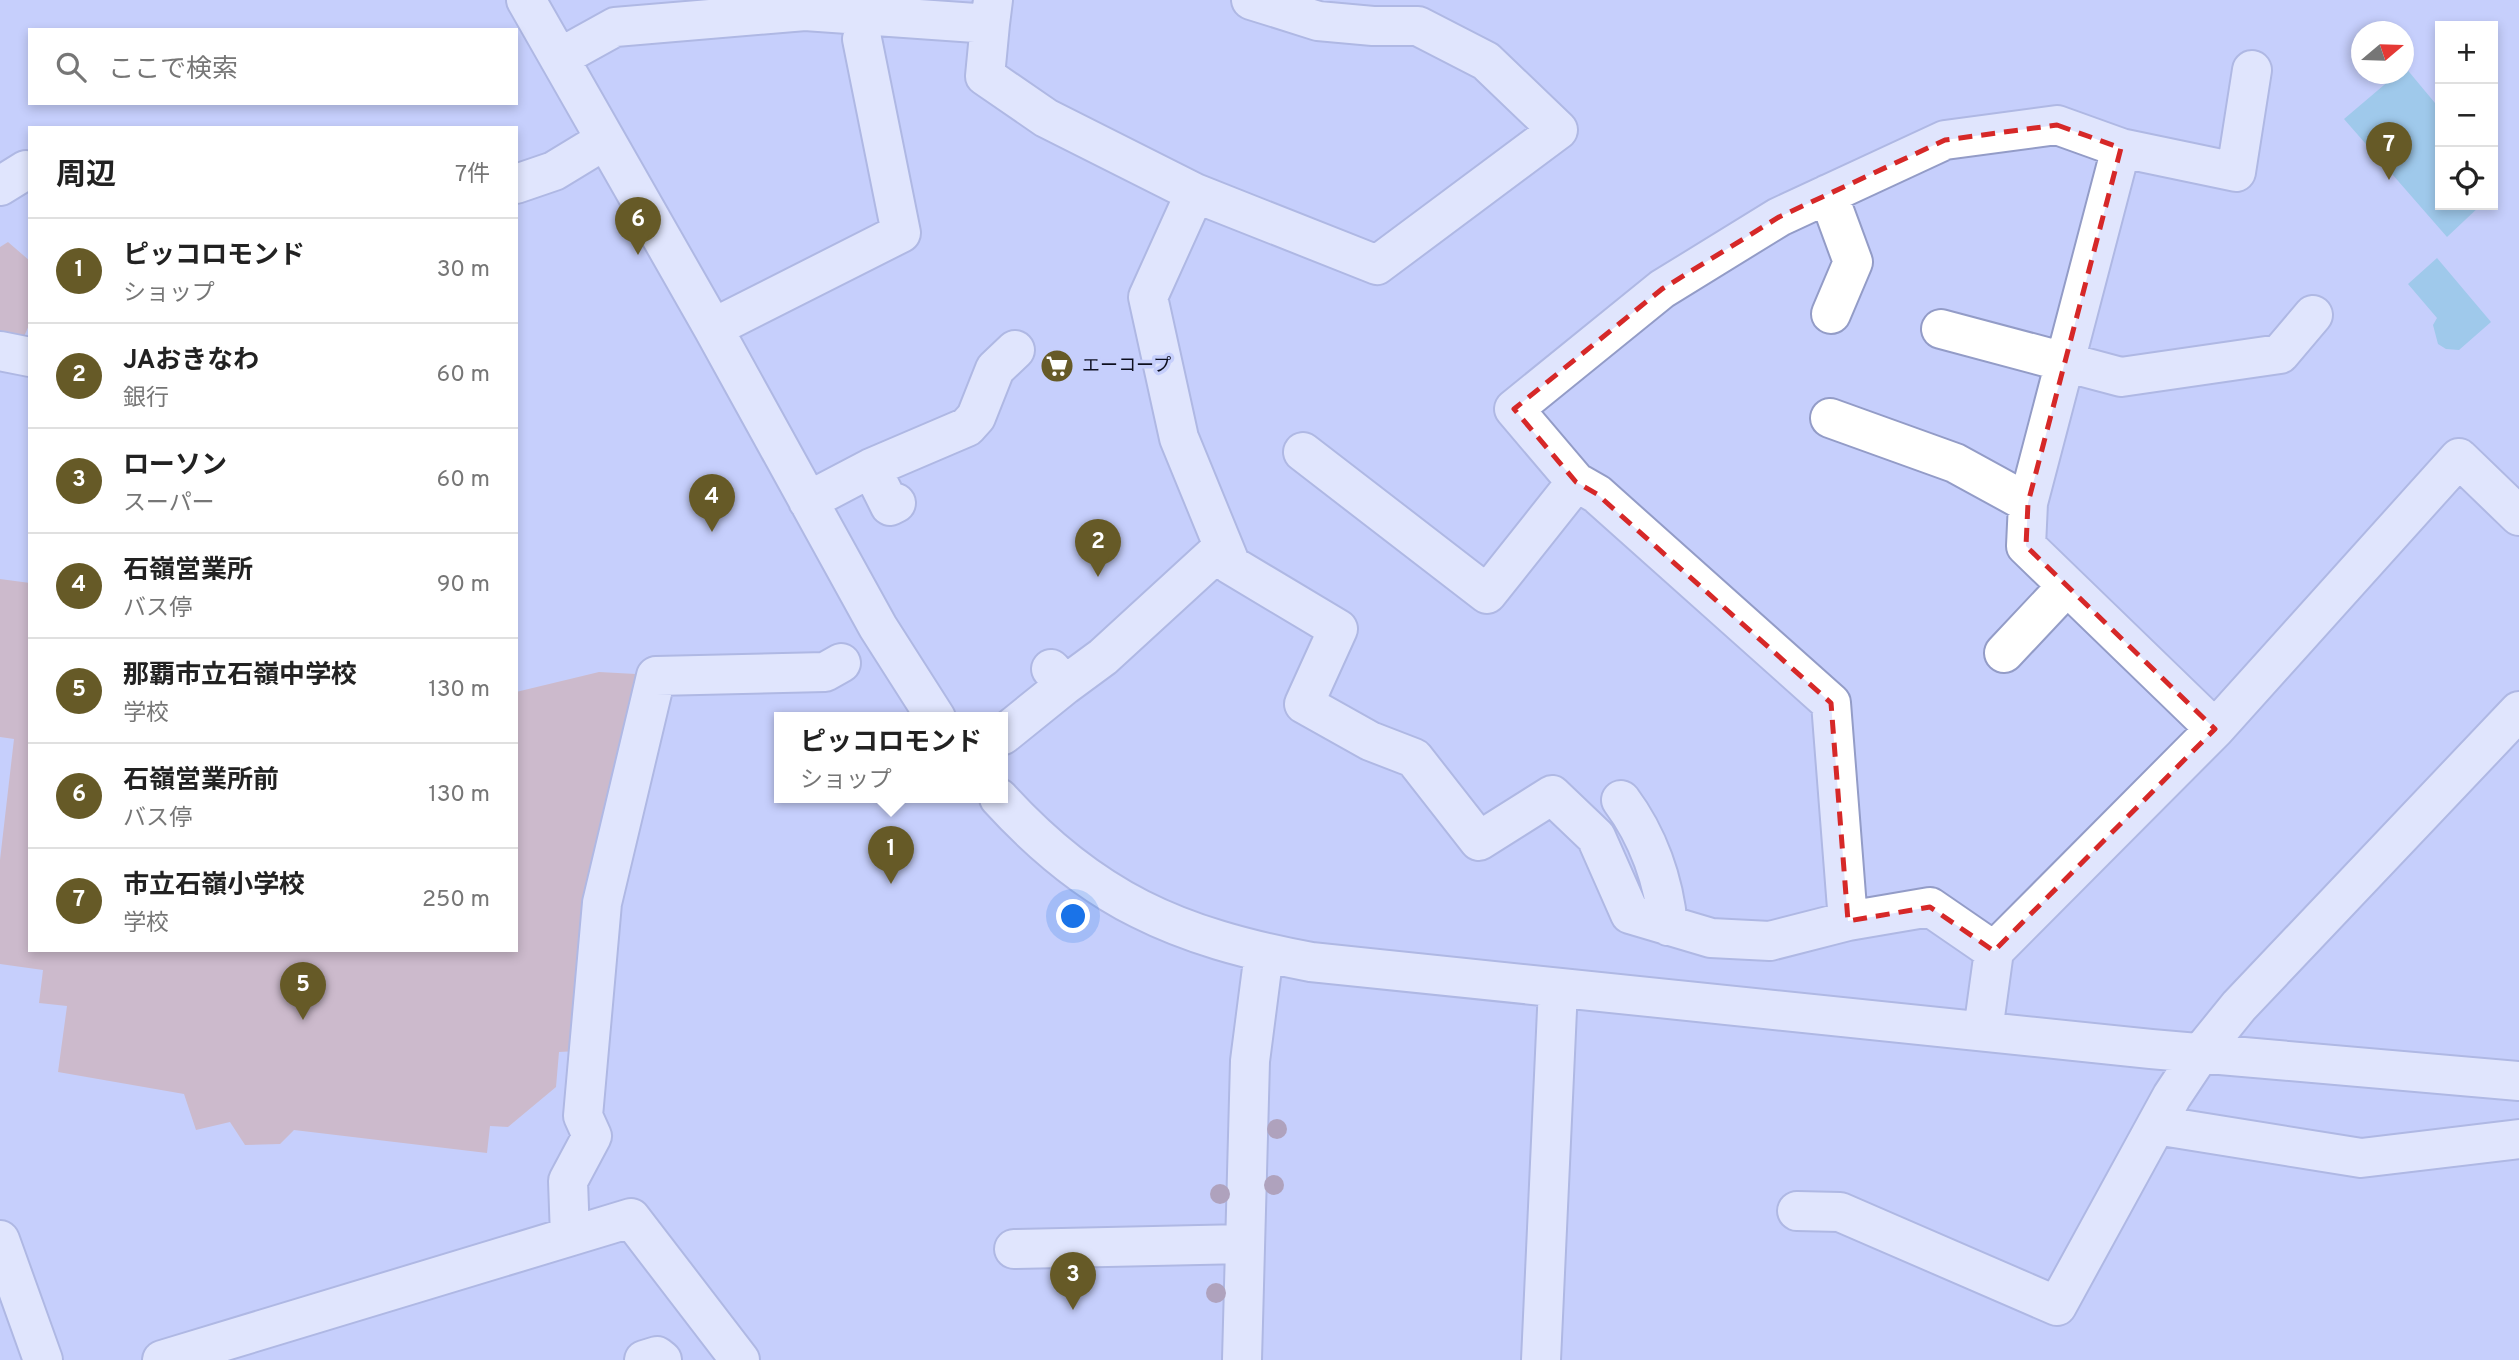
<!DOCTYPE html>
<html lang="ja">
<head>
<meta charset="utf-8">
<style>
	:root { --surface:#fff; --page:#f6f6f6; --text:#222; --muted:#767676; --line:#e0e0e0; --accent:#665a27 }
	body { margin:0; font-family:Overpass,"Noto Sans JP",sans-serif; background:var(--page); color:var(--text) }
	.controls { position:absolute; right:21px; top:21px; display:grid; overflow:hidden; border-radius:0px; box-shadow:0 4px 10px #0003 }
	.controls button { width:63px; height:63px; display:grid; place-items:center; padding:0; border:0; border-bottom:2px solid var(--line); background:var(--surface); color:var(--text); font:35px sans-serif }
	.compass { position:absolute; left:2351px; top:21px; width:63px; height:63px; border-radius:50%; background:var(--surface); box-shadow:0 4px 10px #0003; rotate:71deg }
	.you { position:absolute; left:1074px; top:917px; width:24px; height:24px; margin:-18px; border:5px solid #fff; border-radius:50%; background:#1a73e8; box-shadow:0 0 0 10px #1a73e833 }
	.badge { display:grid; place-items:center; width:46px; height:46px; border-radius:50%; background:var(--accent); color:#fff; font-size:23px; font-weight:700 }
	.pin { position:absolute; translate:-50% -58px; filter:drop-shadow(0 2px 4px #0008) }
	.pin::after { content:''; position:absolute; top:37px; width:24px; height:21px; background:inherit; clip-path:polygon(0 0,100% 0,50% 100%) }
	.popup { position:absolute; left:774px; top:712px; width:234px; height:91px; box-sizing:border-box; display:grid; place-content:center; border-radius:0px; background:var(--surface); filter:drop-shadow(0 2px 5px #0005); font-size:23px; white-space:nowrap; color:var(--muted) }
	.popup b { font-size:26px; color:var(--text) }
	.popup::after { content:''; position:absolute; left:50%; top:100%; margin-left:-14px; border:14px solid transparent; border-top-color:var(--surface) }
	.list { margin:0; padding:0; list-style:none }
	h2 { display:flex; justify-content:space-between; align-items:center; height:91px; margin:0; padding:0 28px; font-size:30px }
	h2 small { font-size:23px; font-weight:400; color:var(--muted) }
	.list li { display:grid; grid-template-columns:46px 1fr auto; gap:21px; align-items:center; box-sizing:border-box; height:105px; padding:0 28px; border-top:2px solid var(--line) }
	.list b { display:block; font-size:26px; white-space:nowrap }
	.list p { margin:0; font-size:23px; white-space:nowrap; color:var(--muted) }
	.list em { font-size:23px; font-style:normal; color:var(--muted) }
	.icon { flex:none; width:38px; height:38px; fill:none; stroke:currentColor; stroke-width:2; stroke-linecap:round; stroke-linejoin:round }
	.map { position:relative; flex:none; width:2519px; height:1360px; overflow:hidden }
	.search { position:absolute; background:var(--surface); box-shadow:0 4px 10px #0003; left:28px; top:28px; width:490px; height:77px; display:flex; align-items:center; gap:18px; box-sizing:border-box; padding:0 24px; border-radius:0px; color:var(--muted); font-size:26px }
	.panel { position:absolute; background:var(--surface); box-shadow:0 4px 10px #0003; left:28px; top:126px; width:490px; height:826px; border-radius:0px }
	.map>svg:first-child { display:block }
	.green { fill:#d3a192 }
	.water { fill:#6fc1d7 }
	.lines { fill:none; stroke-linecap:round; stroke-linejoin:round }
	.minor-casing { stroke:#939cc7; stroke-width:42 }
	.minor { stroke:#fff; stroke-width:38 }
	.tree { fill:#936c72 }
	.marked { fill:none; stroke:#d62828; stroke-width:5; stroke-dasharray:14 9; stroke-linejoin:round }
	.labels { text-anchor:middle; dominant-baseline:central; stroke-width:7; stroke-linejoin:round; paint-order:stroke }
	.poi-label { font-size:18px; fill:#0d0f1f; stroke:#c6cffc; text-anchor:start }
</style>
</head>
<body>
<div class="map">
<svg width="2519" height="1360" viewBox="0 0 2519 1360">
	<rect width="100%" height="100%" fill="#c6cffc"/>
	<!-- green -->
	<path class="green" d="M8 242 30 261V323L22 341 0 336V247Z
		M0 579 30 583V950H516V692L599 672 636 674 639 693 578 1051 559 1052 556 1087 508 1127 490 1126 487 1153 294 1130 280 1144 245 1145 230 1122 196 1130 184 1094 58 1072 67 1006 39 1003 43 970 0 964V860L14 739 0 737Z"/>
	<!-- water -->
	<path class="water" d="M2405 67 2440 109V205H2481L2447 237 2344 119 2397 74H2404Z
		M2437 258 2491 322 2459 350 2446 349 2438 344 2433 325 2437 318 2408 284Z"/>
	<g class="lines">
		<defs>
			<path id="minor" d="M526 0 713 328 878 627 936 718
				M1251 0 1318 21 1373 26H1418L1486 61 1558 130 1377 265 1195 193 1148 297 1179 438 1231 565 1338 629 1304 704 1370 741 1414 758 1479 841 1552 795 1596 837 1630 914 1711 938 1770 941 1848 921 1930 907 1994 951 1983 1031
				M990 24 985 76 1046 118 1195 193
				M559 58 615 27 805 11 990 24 993 0
				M516 184 554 171 605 140
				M0 186 26 170
				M1828 194 1853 262 1831 314
				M713 328 901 233 862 39
				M1941 329 2121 377 2280 354 2313 315
				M0 351 30 357
				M1830 418 1955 463 2028 503 2121 148 2236 172 2252 70
				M1303 452 1487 594 1576 482 1597 494 1831 703 1848 921
				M871 468 890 506 896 503
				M1576 482 1514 409 1662 289 1779 217 1945 140 2057 125 2121 148
				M808 501 871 468 967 427 976 417 995 369 1015 350
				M2028 503 2026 546 2215 729
				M2004 653 2067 586
				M1051 669 1065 685 1103 657 1223 547
				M1003 735 1065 685
				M999 798C1092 900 1177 937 1311 962L2151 1049 2519 1081
				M1621 800C1648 836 1664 881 1668 926
				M1994 951 2215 729 2459 458 2519 516
				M2156 1125 2361 1158 2519 1139
				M1797 1211 1840 1212 2057 1306 2172 1096 2200 1054 2239 1006 2519 711
				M570 1236 568 1181 592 1136 583 1116 602 903 656 676 825 672 841 663
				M0 1240 43 1360
				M1014 1249 1245 1244
				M162 1360 631 1218 740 1360
				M644 1360 657 1356 662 1360
				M1242 1360 1250 1061 1264 953
				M1541 1360 1558 988"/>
		</defs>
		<!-- minor casing -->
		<use href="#minor" class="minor-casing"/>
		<!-- minor -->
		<use href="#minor" class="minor"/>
	</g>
	<!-- trees -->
	<g class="tree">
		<circle cx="1277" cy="1129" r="10"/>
		<circle cx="1274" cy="1185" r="10"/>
		<circle cx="1220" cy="1194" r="10"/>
		<circle cx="1216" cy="1293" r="10"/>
	</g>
	<!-- marked area -->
	<path d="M0 0H2519V1360H0ZM2057 125 2121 148 2028 503 2026 546 2215 729 1994 951 1930 907 1848 921 1831 703 1597 494 1576 482 1514 409 1662 289 1779 217 1945 140Z" fill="#c6cffc" fill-opacity=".55" fill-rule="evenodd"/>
	<path class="marked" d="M2057 125 2121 148 2028 503 2026 546 2215 729 1994 951 1930 907 1848 921 1831 703 1597 494 1576 482 1514 409 1662 289 1779 217 1945 140Z"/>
	<!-- icons -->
	<defs>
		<symbol id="supermarket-disc" viewBox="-11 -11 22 22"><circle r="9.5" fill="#665a27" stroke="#c6cffc"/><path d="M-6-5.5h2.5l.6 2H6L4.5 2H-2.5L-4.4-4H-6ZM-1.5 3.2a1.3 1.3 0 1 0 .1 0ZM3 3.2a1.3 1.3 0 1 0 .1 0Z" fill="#fff"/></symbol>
	</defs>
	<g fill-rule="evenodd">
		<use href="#supermarket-disc" x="1038" y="347" width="38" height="38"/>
	</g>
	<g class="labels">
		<!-- poi labels -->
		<g class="poi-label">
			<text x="1082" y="366">エーコープ</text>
		</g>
	</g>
</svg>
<div class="controls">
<button>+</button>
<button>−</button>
<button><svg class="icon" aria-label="locate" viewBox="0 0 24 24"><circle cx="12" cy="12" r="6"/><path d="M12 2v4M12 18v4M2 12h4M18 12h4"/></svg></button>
</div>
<svg class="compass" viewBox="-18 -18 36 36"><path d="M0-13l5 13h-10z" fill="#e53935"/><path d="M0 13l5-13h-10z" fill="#767676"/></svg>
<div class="you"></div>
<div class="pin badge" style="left:891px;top:884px">1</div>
<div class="popup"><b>ピッコロモンド</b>ショップ</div>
<div class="pin badge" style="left:1098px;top:577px">2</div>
<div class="pin badge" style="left:1073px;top:1310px">3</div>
<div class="pin badge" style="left:712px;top:532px">4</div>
<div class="pin badge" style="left:303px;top:1020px">5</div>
<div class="pin badge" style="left:638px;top:255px">6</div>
<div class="pin badge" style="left:2389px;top:180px">7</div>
<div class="search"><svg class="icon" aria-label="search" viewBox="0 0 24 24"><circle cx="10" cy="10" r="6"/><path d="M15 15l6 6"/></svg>ここで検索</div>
<section class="panel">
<h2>周辺<small>7件</small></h2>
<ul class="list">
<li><span class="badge">1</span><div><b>ピッコロモンド</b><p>ショップ</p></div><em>30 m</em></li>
<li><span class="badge">2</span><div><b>JAおきなわ</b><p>銀行</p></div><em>60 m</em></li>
<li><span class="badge">3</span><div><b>ローソン</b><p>スーパー</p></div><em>60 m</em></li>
<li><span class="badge">4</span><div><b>石嶺営業所</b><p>バス停</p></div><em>90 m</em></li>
<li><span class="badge">5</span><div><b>那覇市立石嶺中学校</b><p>学校</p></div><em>130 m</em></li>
<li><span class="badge">6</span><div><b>石嶺営業所前</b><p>バス停</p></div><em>130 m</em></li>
<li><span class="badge">7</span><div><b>市立石嶺小学校</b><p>学校</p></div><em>250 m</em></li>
</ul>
</section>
</div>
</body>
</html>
